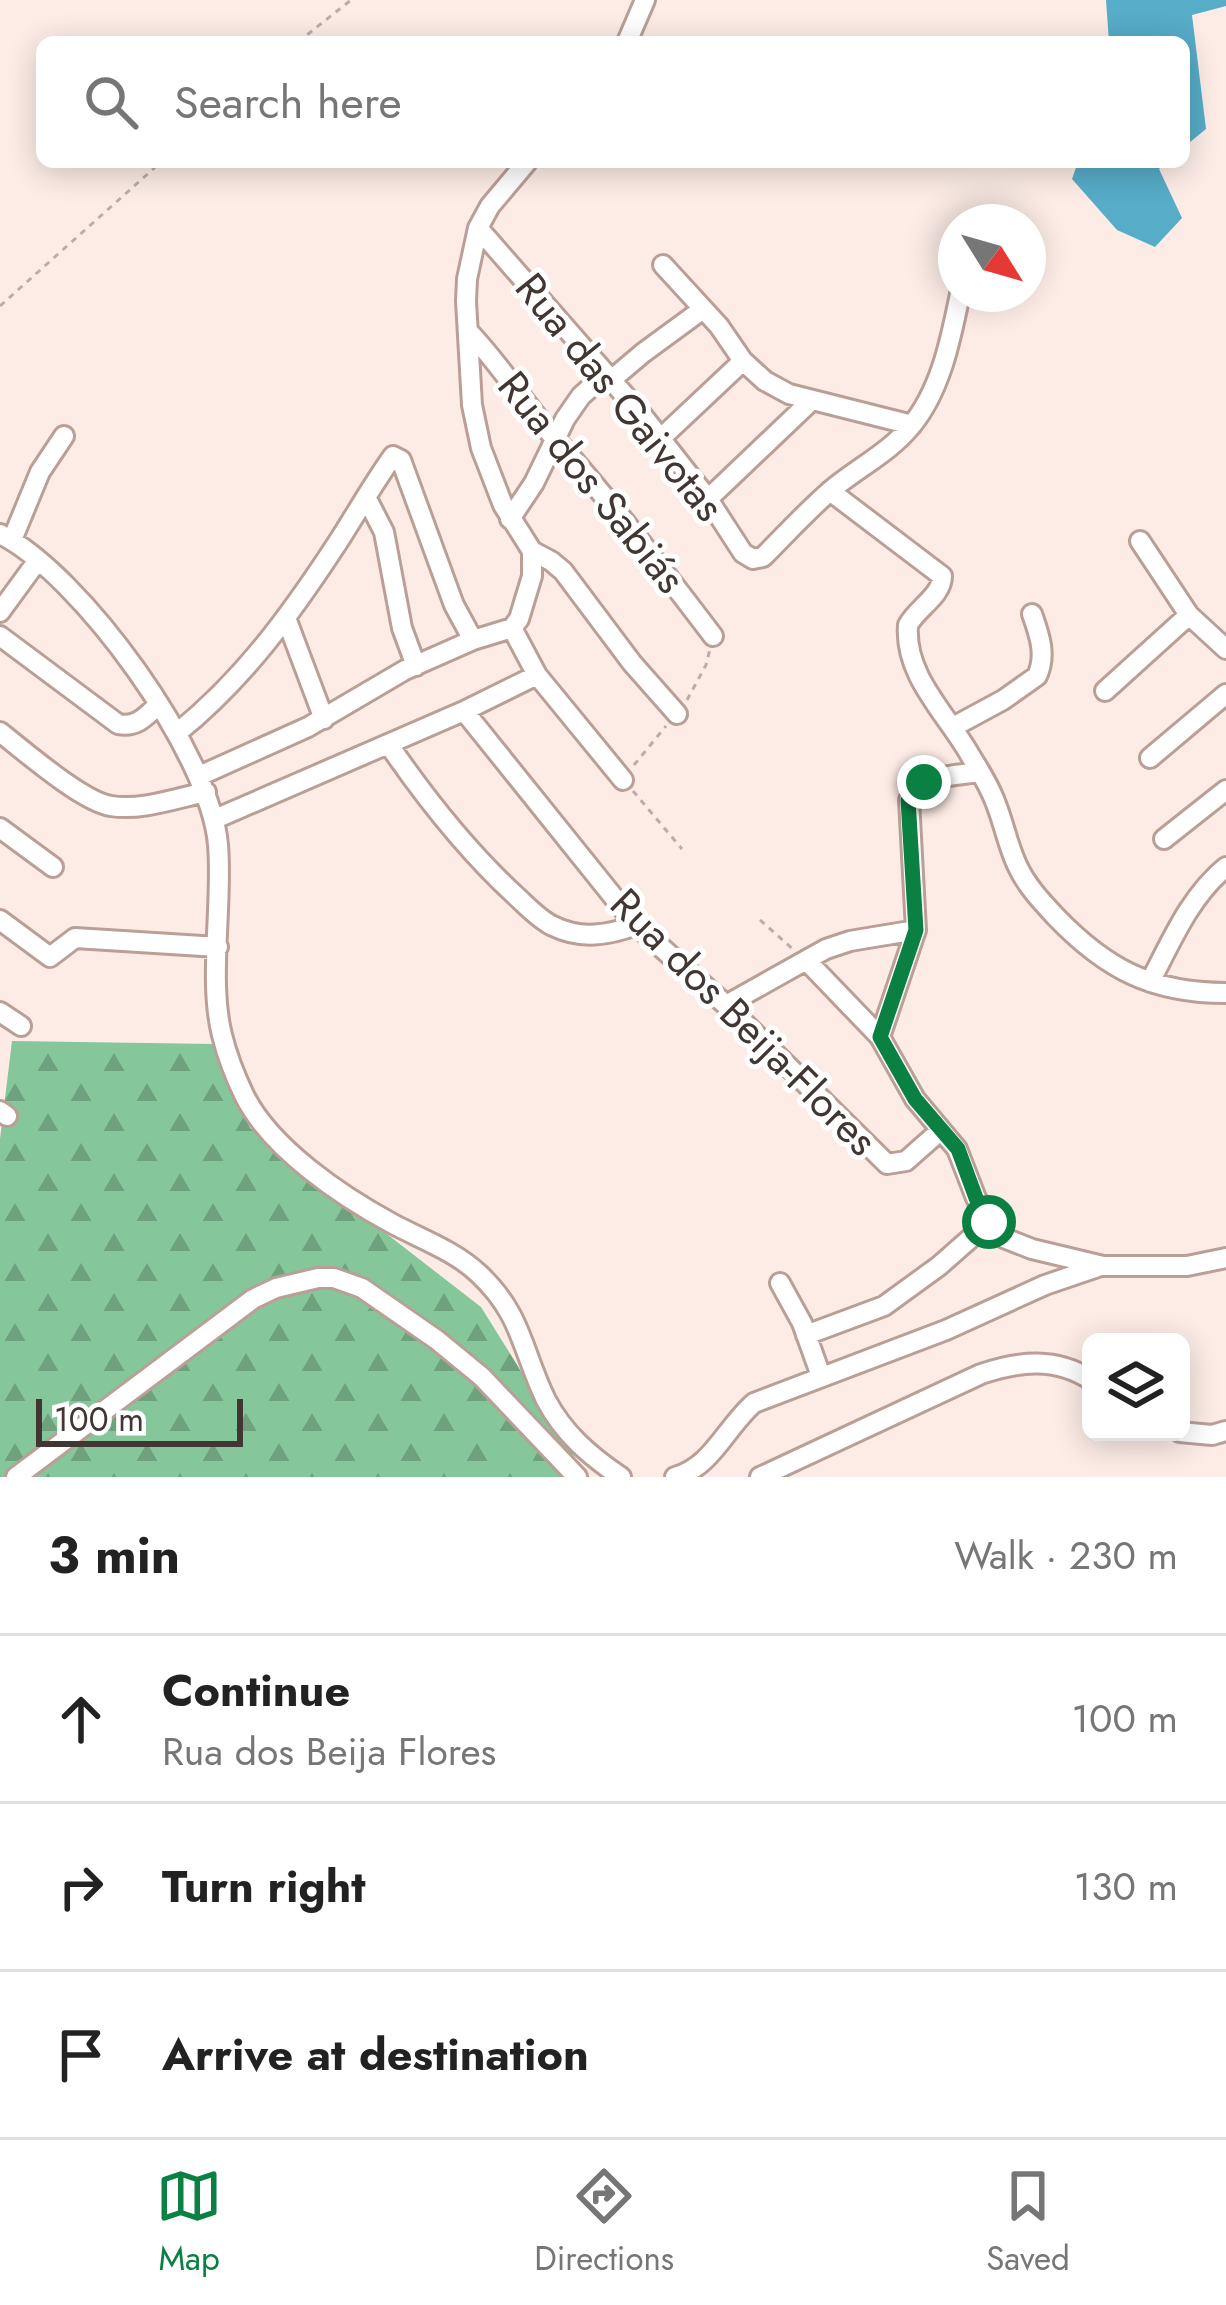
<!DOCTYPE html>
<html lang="en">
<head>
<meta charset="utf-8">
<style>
	:root { --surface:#fff; --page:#f6f6f6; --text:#222; --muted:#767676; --line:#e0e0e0; --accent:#0b8043 }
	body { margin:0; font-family:Jost,sans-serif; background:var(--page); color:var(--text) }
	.controls { position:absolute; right:36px; bottom:36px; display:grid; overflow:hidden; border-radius:18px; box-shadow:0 6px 30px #0003 }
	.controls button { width:108px; height:108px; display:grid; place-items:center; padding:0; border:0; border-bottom:3px solid var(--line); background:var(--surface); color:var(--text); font:60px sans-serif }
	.compass { position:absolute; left:938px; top:204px; width:108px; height:108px; border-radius:50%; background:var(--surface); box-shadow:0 6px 30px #0003; rotate:127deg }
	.scale { position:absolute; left:36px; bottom:30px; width:207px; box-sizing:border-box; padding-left:12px; border:6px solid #413632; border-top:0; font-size:33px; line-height:42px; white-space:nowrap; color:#413632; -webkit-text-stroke:9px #fff; paint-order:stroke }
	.stop { position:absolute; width:36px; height:36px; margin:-27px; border:9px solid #0b8043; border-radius:50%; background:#fff }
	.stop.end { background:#0b8043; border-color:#fff; box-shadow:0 3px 12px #0008 }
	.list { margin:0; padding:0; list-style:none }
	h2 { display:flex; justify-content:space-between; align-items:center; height:156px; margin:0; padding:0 48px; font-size:51px }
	h2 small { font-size:39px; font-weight:400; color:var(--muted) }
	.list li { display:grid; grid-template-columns:78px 1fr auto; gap:36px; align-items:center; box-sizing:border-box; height:168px; padding:0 48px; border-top:3px solid var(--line) }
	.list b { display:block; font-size:45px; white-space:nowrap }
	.list p { margin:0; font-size:39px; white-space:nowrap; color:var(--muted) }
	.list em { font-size:39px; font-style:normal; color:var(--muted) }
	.icon { flex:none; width:66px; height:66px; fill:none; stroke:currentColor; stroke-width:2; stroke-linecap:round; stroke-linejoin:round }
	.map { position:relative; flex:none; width:1226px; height:1477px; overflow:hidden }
	.search { position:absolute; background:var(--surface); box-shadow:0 6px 30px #0003; left:36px; right:36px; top:36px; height:132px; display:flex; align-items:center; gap:30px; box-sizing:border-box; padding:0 42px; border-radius:18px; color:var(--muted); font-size:45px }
	.sheet { height:660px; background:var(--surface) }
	nav { display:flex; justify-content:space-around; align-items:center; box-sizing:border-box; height:168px; border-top:3px solid var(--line); background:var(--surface); font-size:33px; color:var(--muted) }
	nav a { display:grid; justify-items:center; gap:6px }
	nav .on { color:var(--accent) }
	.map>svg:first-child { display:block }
	.forest { fill:url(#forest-firs) }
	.water { fill:#57acc8 }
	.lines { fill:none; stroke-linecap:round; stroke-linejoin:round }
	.minor-casing { stroke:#ba9f96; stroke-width:24 }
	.path { stroke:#bbaca7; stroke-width:3; stroke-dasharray:6 6; stroke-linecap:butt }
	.minor { stroke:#fff; stroke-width:18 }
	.route { stroke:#0b8043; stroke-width:15 }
	.labels { text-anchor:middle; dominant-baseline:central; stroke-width:10; stroke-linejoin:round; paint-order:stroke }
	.street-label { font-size:42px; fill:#413632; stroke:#fff }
</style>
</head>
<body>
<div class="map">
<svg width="1226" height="1477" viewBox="0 0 1226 1477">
	<defs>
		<pattern id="forest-firs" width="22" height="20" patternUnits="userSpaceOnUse" patternTransform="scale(3)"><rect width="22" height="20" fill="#85c69a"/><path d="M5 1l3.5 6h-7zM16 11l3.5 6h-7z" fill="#6ea27e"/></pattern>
	</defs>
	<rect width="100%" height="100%" fill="#fdece6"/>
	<!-- forest -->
	<path class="forest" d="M12 1041 214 1044 250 1128 481 1307 577 1461 570 1477H0V1139Z"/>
	<!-- water -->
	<path class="water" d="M1106 0H1226V6L1192 15 1206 129 1184 147V42H1109Z
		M1078 162H1167L1159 169 1182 218 1155 247 1117 230 1072 179Z"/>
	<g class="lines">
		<defs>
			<path id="minor" d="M627 42 645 0
				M478 228 642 415 708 499 743 553 753 559 763 557C785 535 807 511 830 491 856 469 890 452 911 426 941 390 951 338 960 294
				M663 265 719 326 743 361 765 381 789 394 912 425
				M468 331C501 365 525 405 556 440 611 502 662 569 713 636
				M659 440 743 361
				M830 491 942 576C942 596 917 608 908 625 904 676 947 714 970 755 980 771 990 787 996 804 1004 824 1008 846 1017 865 1026 885 1041 901 1056 917 1106 969 1152 993 1226 993
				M366 497 384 532 402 628 416 666
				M708 499 812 400
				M510 519 534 483 565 419 581 396 590 388 617 375 643 353 703 309
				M0 534C81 574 211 755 218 845 223 904 208 980 222 1035 227 1056 235 1076 244 1095 270 1148 341 1196 393 1224 421 1239 455 1251 479 1274 522 1314 522 1351 546 1400 564 1434 590 1456 621 1477
				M12 540 40 472 64 436
				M1140 541 1189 615 1226 649
				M532 551 551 561 563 571 632 663 677 714
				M0 612 38 560
				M286 618 324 719
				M512 628 537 675 623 780
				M0 636 118 724C137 728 146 716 159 704
				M1105 691 1189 615
				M464 711 636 925 726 1005 887 1164 906 1161 941 1130
				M953 727 1003 700 1037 676C1047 655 1039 634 1032 614
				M0 732C24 751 83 802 111 806 141 811 177 798 206 792
				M177 733C244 679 291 614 338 542 356 514 373 484 393 456L401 460 454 605 473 640
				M389 745C426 799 468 852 517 897 528 907 540 920 553 926 581 940 609 935 636 925
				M1150 758 1226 694
				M199 776 308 727 405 670 473 640 512 628 519 619 532 576V551L503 505 481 448 472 405 466 301 467 279 478 228 490 206 527 162
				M215 819 464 711 537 675
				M0 828 53 867
				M1164 839 1226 790
				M0 920 50 957 75 938 218 947
				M806 960 880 1037 915 1099 957 1149 976 1198 989 1222 1004 1238 1032 1249 1103 1266H1187L1226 1258
				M1150 982C1171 942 1190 896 1226 867
				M726 1005 826 949 850 941 916 930
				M0 1012 21 1026
				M880 1037 916 930 909 800C922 774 954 776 980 772
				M0 1111 7 1116
				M780 1283 802 1323 821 1376
				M806 1335 884 1306 939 1266 989 1222
				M1180 1432 1212 1435 1226 1431
				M16 1477 253 1299 276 1288 318 1278H334L362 1288 437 1340 482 1377 577 1477
				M675 1477C712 1467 726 1427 754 1403L946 1330 1045 1285 1098 1267
				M760 1477 981 1374C1019 1361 1056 1357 1091 1380"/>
		</defs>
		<!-- minor casing -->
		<use href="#minor" class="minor-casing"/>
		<!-- path -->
		<path class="path" d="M298 42 351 0
			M542 167 557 162
			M0 306 161 162
			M687 700 706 665 710 649
			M634 765 666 726
			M633 791 682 849
			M760 920 795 951"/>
		<!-- minor -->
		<use href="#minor" class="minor"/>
	</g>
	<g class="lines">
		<!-- route -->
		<path class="route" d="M924 782 913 790 908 800 916 930 880 1037 915 1099 958 1149 976 1198 989 1222"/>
	</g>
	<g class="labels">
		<!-- street labels -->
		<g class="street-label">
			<text transform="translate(620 397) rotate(51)">Rua das Gaivotas</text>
			<text transform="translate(592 482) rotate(51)">Rua dos Sabiás</text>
			<text transform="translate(744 1022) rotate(45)">Rua dos Beija-Flores</text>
		</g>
	</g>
</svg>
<div class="controls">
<button><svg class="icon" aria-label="layers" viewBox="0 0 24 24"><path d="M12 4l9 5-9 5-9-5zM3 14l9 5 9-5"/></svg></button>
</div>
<svg class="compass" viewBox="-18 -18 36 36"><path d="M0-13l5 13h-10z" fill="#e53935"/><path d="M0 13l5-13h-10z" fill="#767676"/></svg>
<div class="scale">100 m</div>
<div class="stop" style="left:989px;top:1222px"></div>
<div class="stop end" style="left:924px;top:782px"></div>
<div class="search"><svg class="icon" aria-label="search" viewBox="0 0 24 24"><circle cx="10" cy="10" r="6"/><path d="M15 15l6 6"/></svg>Search here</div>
</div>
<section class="sheet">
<h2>3 min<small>Walk · 230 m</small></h2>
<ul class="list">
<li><svg class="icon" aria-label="ahead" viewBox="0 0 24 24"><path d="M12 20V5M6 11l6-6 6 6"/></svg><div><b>Continue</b><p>Rua dos Beija Flores</p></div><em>100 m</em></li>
<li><svg class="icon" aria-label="right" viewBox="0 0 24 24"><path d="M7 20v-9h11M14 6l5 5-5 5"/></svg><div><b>Turn right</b></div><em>130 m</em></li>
<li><svg class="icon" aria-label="arrive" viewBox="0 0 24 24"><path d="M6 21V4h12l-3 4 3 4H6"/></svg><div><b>Arrive at destination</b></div></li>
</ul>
</section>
<nav>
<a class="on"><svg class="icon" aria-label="map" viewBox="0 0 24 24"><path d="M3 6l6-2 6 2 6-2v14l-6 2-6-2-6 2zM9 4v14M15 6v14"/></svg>Map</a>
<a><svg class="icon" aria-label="directions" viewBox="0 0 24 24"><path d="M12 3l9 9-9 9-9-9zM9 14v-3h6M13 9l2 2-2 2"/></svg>Directions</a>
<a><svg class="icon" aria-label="saved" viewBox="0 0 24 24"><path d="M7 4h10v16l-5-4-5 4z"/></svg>Saved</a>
</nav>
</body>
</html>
